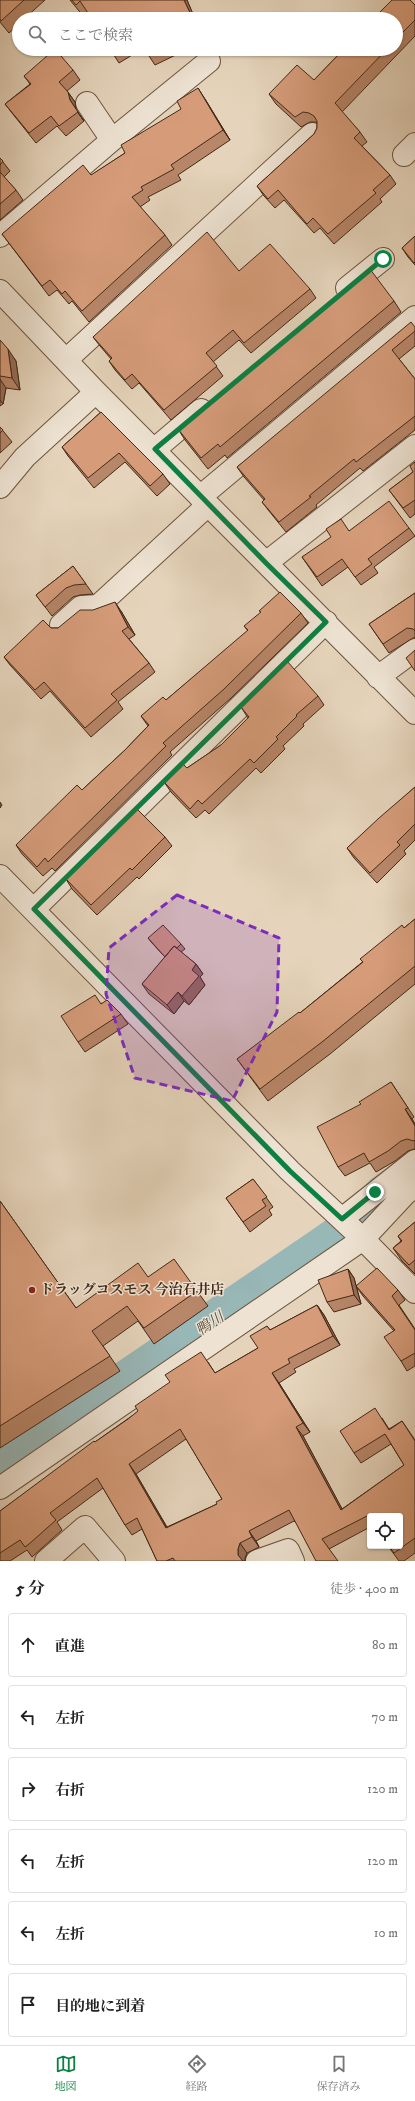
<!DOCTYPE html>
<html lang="ja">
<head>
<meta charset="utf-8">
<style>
	:root { --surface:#fff; --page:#f6f6f6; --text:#222; --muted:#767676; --line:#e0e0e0; --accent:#0b8043 }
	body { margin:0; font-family:"IM FELL DW Pica","Noto Serif JP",serif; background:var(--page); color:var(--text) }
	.controls { position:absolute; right:12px; bottom:12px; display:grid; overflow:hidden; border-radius:4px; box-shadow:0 1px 3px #0004 }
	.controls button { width:36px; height:36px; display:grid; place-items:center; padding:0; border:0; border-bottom:1px solid var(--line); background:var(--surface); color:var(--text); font:20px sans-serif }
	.stop { position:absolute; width:12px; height:12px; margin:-9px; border:3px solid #0b8043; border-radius:50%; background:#fff }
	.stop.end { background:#0b8043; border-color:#fff; box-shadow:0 1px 4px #0008 }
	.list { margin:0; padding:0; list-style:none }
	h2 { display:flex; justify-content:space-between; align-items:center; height:52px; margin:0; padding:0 16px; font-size:17px }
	h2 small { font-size:13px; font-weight:400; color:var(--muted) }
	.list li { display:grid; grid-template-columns:26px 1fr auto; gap:12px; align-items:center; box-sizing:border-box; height:64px; margin:0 8px 8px; padding:0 8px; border:1px solid var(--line); border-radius:4px }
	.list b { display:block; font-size:15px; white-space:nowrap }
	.list em { font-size:13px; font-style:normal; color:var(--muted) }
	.icon { flex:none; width:22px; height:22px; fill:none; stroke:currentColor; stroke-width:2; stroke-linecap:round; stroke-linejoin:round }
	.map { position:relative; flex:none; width:415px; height:1561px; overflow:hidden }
	.search { position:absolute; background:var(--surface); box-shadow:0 1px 3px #0004; left:12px; right:12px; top:12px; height:44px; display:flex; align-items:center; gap:10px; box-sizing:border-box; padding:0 14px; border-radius:22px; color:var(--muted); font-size:15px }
	.sheet { height:484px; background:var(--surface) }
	nav { display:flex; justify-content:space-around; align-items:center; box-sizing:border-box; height:56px; border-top:1px solid var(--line); background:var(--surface); font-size:11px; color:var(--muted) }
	nav a { display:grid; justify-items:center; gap:2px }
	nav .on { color:var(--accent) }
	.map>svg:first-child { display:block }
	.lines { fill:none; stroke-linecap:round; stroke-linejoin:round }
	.river { stroke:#98b7b7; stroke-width:42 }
	.street-casing { stroke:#6c543f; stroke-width:24 }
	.street { stroke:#eee3d3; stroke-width:22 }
	.wall { fill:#b88669; stroke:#432916; fill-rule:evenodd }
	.shaded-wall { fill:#966d55; stroke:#432916 }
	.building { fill:#d69c7a; stroke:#432916; fill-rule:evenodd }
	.route { stroke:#0b8043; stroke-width:5 }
	.marked { fill:#7b2cbf; fill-opacity:0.2; stroke:#7b2cbf; stroke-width:3; stroke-dasharray:8 5; stroke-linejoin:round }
	.poi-dot { fill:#8f2418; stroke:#eee3d3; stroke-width:1.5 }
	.labels { text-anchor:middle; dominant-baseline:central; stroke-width:3; stroke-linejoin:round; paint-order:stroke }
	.poi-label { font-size:14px; font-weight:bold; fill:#432916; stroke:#eee3d3; text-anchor:start }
	.water-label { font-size:15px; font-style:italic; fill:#584c3e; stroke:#eee3d3 }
</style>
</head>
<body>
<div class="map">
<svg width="415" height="1561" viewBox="0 0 415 1561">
	<rect width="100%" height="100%" fill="#e5d4bb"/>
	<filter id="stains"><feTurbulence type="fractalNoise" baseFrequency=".005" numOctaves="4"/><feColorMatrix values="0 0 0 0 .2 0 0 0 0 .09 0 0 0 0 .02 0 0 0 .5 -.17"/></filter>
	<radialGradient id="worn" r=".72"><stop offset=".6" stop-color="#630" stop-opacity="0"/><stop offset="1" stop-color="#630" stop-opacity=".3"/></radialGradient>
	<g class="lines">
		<!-- river -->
		<path class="river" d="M0 1467 323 1248 360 1222 385 1195 415 1175"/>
		<defs>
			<path id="street" d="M87 103 112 140
				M404 155 415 144
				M0 236 112 140 209 61
				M347 288 383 259
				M0 291 96 392 415 713
				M66 360 312 134
				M155 449 201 410
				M0 487 25 457 96 392
				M200 497 415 317
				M266 563 415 446
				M61 625 81 607 98 606 208 505
				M378 677 415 650
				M0 876 290 1171 363 1239 415 1292
				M34 909 326 622
				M342 1219 415 1161
				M0 1488 363 1239 405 1194 415 1186
				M46 1561 85 1527 114 1561
				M257 1561 288 1550 293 1561"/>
		</defs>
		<!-- street casing -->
		<use href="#street" class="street-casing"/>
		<!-- street -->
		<use href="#street" class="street"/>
	</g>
	<!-- wall -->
	<path class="wall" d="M0 0H45L24 19H19V24L9 33 0 22Z
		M70 0H187L195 19H92L88 13 84 17Z
		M415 5V36L342 112 360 132 367 142 362 146 390 175 396 184 380 199 382 202 334 244 320 228 314 233 284 200 275 208 264 196 257 186 314 134 317 128V123L316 122H310L301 127 276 104 269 94 314 80 344 49H396V19Z
		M110 49H142L119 63Z
		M145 49H188L155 65 147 53Z
		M73 70 80 80 67 91 75 102 76 110 84 121 66 136 57 126 36 143 12 113 5 104 30 84 24 76Z
		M205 99 230 140 178 175 181 180 148 197 150 200 140 207 165 235 172 245 89 322 72 301 69 304 57 290 49 296 2 234 125 153Z
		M0 158 10 171 4 177 16 190 23 200 0 220Z
		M415 236V265L408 257 402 248Z
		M239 271 310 289 316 298 251 353 239 340 213 362 223 376 171 420 139 383 132 389 115 370 109 361 111 359 100 346 93 337Z
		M394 301 401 312 227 458 225 455 208 469 185 440 178 429Z
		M415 327V346L399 359 415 379V430L363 471 360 468 316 505 317 507 286 532 269 511 262 502 264 500 244 477 237 467Z
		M0 340 16 361 20 390 6 388 3 404 0 406Z
		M101 412 163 474 170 484 157 496 125 462 94 488 68 456 62 447Z
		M0 427 12 442 0 453Z
		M415 462V514L410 518 389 490 413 472Z
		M409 528 415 536 374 567 378 573 361 585 348 567 322 586 302 557 349 531Z
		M73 566 93 594 80 595 73 597 52 616 36 595Z
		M415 593V638H413L389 653 369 624Z
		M121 611 135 635 129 639 149 663 155 672 118 702 123 709 91 737 50 691 41 699 10 665 4 657 51 628H58Z
		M301 613 308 623 231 698 170 752 172 755 55 871 52 868 43 876 22 854 16 845 82 790 125 750 148 726 141 716 166 700 248 631 244 626Z
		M318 696 324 705 303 724 304 726 283 746 285 749 261 773 256 768 209 814 205 810 196 818 171 792 164 782 187 768 221 745 248 718 241 707Z
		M415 787V840L404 851 406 854 377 883 354 858 347 848Z
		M165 837 172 846 139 879 137 877 97 915 72 889 66 879Z
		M415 919V984L330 1054 268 1101 237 1059 300 1013Z
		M148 938 181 944 185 949 181 952 196 964 203 974 200 977 205 985 189 1005 184 1001 174 1014 149 994 142 984 165 957 152 943Z
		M101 1003 121 1014 128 1024 85 1052 78 1042Z
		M391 1082 414 1117 412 1119 415 1124V1149H414L408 1151 395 1161 376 1172 370 1163 345 1176 338 1167 361 1104Z
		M253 1179 273 1207 269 1210 272 1215 250 1232 226 1198Z
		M0 1201 76 1308 148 1277 197 1291 208 1306 154 1344 138 1321 103 1346 120 1371 0 1448Z
		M415 1222V1274L402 1261 393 1248 401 1241 398 1236Z
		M348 1269 354 1278 361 1304 334 1312 327 1302Z
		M356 1286 398 1290 405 1300 399 1305 415 1329V1366L407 1371 401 1361 394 1331 363 1296Z
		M317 1305 324 1315 340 1345 294 1369 296 1372 279 1383 310 1432 303 1436 342 1509 404 1465 391 1444 361 1463 354 1453 382 1418 389 1429 402 1421 415 1440V1553L404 1561H399L388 1546 370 1516V1527L329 1549 294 1521 256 1541 259 1547 247 1553 245 1558V1561H157L142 1529 132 1535 125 1525 103 1488 57 1522 62 1530 32 1557 27 1550 10 1561H0V1511L95 1442 208 1362 215 1373 258 1348 267 1326 270 1330ZM186 1439 222 1499 217 1504 167 1527 136 1474Z"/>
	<!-- shaded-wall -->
	<path class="shaded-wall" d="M184 0H187L195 19H193Z
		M198 88 205 99 230 140 223 130Z
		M68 92 75 102 76 110 84 121 70 100Z
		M8 349 16 361 20 390 12 378Z
		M0 379 6 388 3 404 0 400Z
		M115 602 121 611 135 635 128 627Z
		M0 802 2 805 0 808Z
		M196 964 203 974 200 977 205 985 189 1005 182 996 192 970Z
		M178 992 184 1001 174 1014 167 1005Z
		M405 1109 412 1119 415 1124V1126Z
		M348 1269 354 1278 361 1304 354 1295Z
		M317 1305 324 1315 340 1345 333 1336Z
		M272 1373 279 1383 310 1432 303 1423Z
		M296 1427 303 1436 348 1520 341 1510Z
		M129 1464 136 1474 173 1538 166 1528Z
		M249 1531 256 1541 259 1547 252 1537Z
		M240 1543 247 1553 245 1558V1561H242L238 1555V1549Z"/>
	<!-- building -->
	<path class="building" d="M0 0H24L1 21 0 19Z
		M72 0H184L193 19H92L80 1 76 5Z
		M392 0H410L415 5V20L396 39V19H373Z
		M55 49 73 70 59 82 68 92 70 100 78 112 59 126 51 116 29 133 5 104 31 84 24 76Z
		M145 49H156L147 53Z
		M344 49H387L335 103 360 132 354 138 390 175 373 190 376 193 328 234 313 218 307 224 278 190 268 199 257 186 314 134 317 128V121L314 116 309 113 303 112 295 117 269 94 297 65 314 80Z
		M198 88 223 130 171 165 174 169 141 187 143 190 132 197 165 235 82 311 65 291 62 294 50 280 42 286 2 234 83 165 91 175 125 153 121 145 181 109 177 101Z
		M0 158 3 161 0 165Z
		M0 172 16 190 0 204Z
		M207 232 239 271 270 244 310 289 244 343 233 330 206 353 217 366 164 410 132 374 125 380 109 361 112 358 93 337Z
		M415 236V262L414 263 402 248Z
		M370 269 394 301 220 447 218 444 201 458 178 429Z
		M411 322 415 327V331L392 350 415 379V416L356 462 354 459 309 496 311 497 279 522 262 502 265 499 237 467Z
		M0 340 8 349 12 378 0 376Z
		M101 412 163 474 150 486 119 453 88 478 62 447Z
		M0 427 3 430 0 433Z
		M415 462V500L403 508 389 490 413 472 410 466Z
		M389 501 409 528 368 559 372 564 355 577 342 559 317 577 302 557 331 537 326 529 341 519 349 531Z
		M73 566 86 584 74 585 66 588 45 607 36 595Z
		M280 592 301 613 224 689 163 743 166 746 48 862 45 858 37 867 16 845 77 785 82 790 125 750 149 725 141 716 163 697 166 700 248 630 244 626 261 612 259 611Z
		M415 593V631L413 629 407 628 383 644 369 624Z
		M115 602 128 627 122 631 149 663 111 694 117 700 85 728 44 682 35 690 4 657 43 620 51 628H58L80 610H93Z
		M415 650V671L406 658Z
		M287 661 318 696 296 715 297 716 276 737 278 739 254 763 250 759 202 804 198 800 190 809 164 782 183 764 187 768 221 745 249 717 241 707Z
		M415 787V824L397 842 400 845 370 873 347 848 379 818Z
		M137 809 165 837 132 870 130 868 91 905 66 879Z
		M415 919V966L322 1042 260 1089 237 1059 299 1012 300 1013 363 962 360 959 402 925 404 928Z
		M163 925 181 944 177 948 174 946 165 957 148 938Z
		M174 946 196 964 192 970 199 976 182 996 178 992 167 1005 142 984Z
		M95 995 101 1004 107 1000 121 1014 78 1042 61 1016Z
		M391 1082 408 1108 405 1109 415 1126V1140L414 1141 407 1139 401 1141 388 1151 369 1162 364 1153 338 1167 317 1127 361 1104 359 1102Z
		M253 1179 267 1197 262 1200 266 1206 243 1222 226 1198Z
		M0 1201 76 1308 138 1263 148 1277 174 1259 197 1291 144 1328 127 1306 92 1331 110 1356 0 1426Z
		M415 1222V1260L409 1265 393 1248 402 1241 398 1236Z
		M377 1268 398 1290 392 1296 415 1330V1353L401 1361 384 1337 395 1330 356 1286Z
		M348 1269 354 1295 327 1302 318 1280Z
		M317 1305 333 1336 288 1359 290 1363 272 1373 303 1423 296 1427 341 1510 404 1465 385 1434 354 1453 340 1431 375 1408 389 1430 402 1421 415 1441V1538L394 1553 389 1546H400V1516H370V1520L367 1516 322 1539 338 1561H316L289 1510 249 1531 252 1537 240 1543 238 1549V1555L242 1560 243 1561H175L173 1558 166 1561H157L137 1518 125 1525 97 1478 50 1513 56 1520 29 1544 25 1547 20 1540 0 1553V1511L94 1441 95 1442 128 1419 138 1411 135 1406 170 1382 165 1375 201 1352 215 1373 258 1348 250 1336 267 1326 270 1330ZM180 1429 222 1499 216 1502 217 1504 166 1528 129 1464Z"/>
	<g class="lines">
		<!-- route -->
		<path class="route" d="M375 1192 342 1219 290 1171 34 909 326 622 266 563 155 449 383 259"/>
	</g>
	<!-- marked area -->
	<path class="marked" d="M177 895 279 938 277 1012 232 1101 135 1078 106 994 109 948Z"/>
	<!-- markers -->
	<circle class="poi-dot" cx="32" cy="1290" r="4"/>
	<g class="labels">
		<!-- poi labels -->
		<g class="poi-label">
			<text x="40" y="1290">ドラッグコスモス 今治石井店</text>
		</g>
		<!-- water labels -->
		<g class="water-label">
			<text transform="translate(210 1324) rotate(-34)">鴨川</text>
		</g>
	</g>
	<rect width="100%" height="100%" filter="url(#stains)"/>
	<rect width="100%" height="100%" fill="url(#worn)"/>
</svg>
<div class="controls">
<button><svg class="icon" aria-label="locate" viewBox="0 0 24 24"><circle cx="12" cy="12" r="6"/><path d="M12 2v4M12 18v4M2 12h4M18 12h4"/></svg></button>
</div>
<div class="stop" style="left:383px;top:259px"></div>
<div class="stop end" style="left:375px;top:1192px"></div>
<div class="search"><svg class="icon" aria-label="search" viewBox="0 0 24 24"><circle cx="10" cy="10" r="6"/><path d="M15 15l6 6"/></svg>ここで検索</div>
</div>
<section class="sheet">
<h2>5 分<small>徒歩 · 400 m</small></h2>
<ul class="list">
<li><svg class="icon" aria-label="ahead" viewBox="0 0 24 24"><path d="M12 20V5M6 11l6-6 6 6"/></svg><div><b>直進</b></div><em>80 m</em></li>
<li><svg class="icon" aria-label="left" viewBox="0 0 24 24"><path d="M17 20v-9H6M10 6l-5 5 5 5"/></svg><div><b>左折</b></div><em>70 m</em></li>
<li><svg class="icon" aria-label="right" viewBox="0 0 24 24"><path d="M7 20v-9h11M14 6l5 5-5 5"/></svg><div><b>右折</b></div><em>120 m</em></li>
<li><svg class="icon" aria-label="left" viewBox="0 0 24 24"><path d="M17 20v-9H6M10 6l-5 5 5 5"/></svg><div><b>左折</b></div><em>120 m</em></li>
<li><svg class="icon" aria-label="left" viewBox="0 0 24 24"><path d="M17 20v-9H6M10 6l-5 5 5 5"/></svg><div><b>左折</b></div><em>10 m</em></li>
<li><svg class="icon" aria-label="arrive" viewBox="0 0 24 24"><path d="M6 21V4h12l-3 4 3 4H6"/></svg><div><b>目的地に到着</b></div></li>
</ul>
</section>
<nav>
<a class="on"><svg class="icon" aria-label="map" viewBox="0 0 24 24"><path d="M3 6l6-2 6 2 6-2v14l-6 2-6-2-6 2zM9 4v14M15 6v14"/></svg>地図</a>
<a><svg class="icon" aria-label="directions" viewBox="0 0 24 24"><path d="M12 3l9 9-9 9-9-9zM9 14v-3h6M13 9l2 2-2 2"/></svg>経路</a>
<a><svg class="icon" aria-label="saved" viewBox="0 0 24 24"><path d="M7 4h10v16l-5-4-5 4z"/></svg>保存済み</a>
</nav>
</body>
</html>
